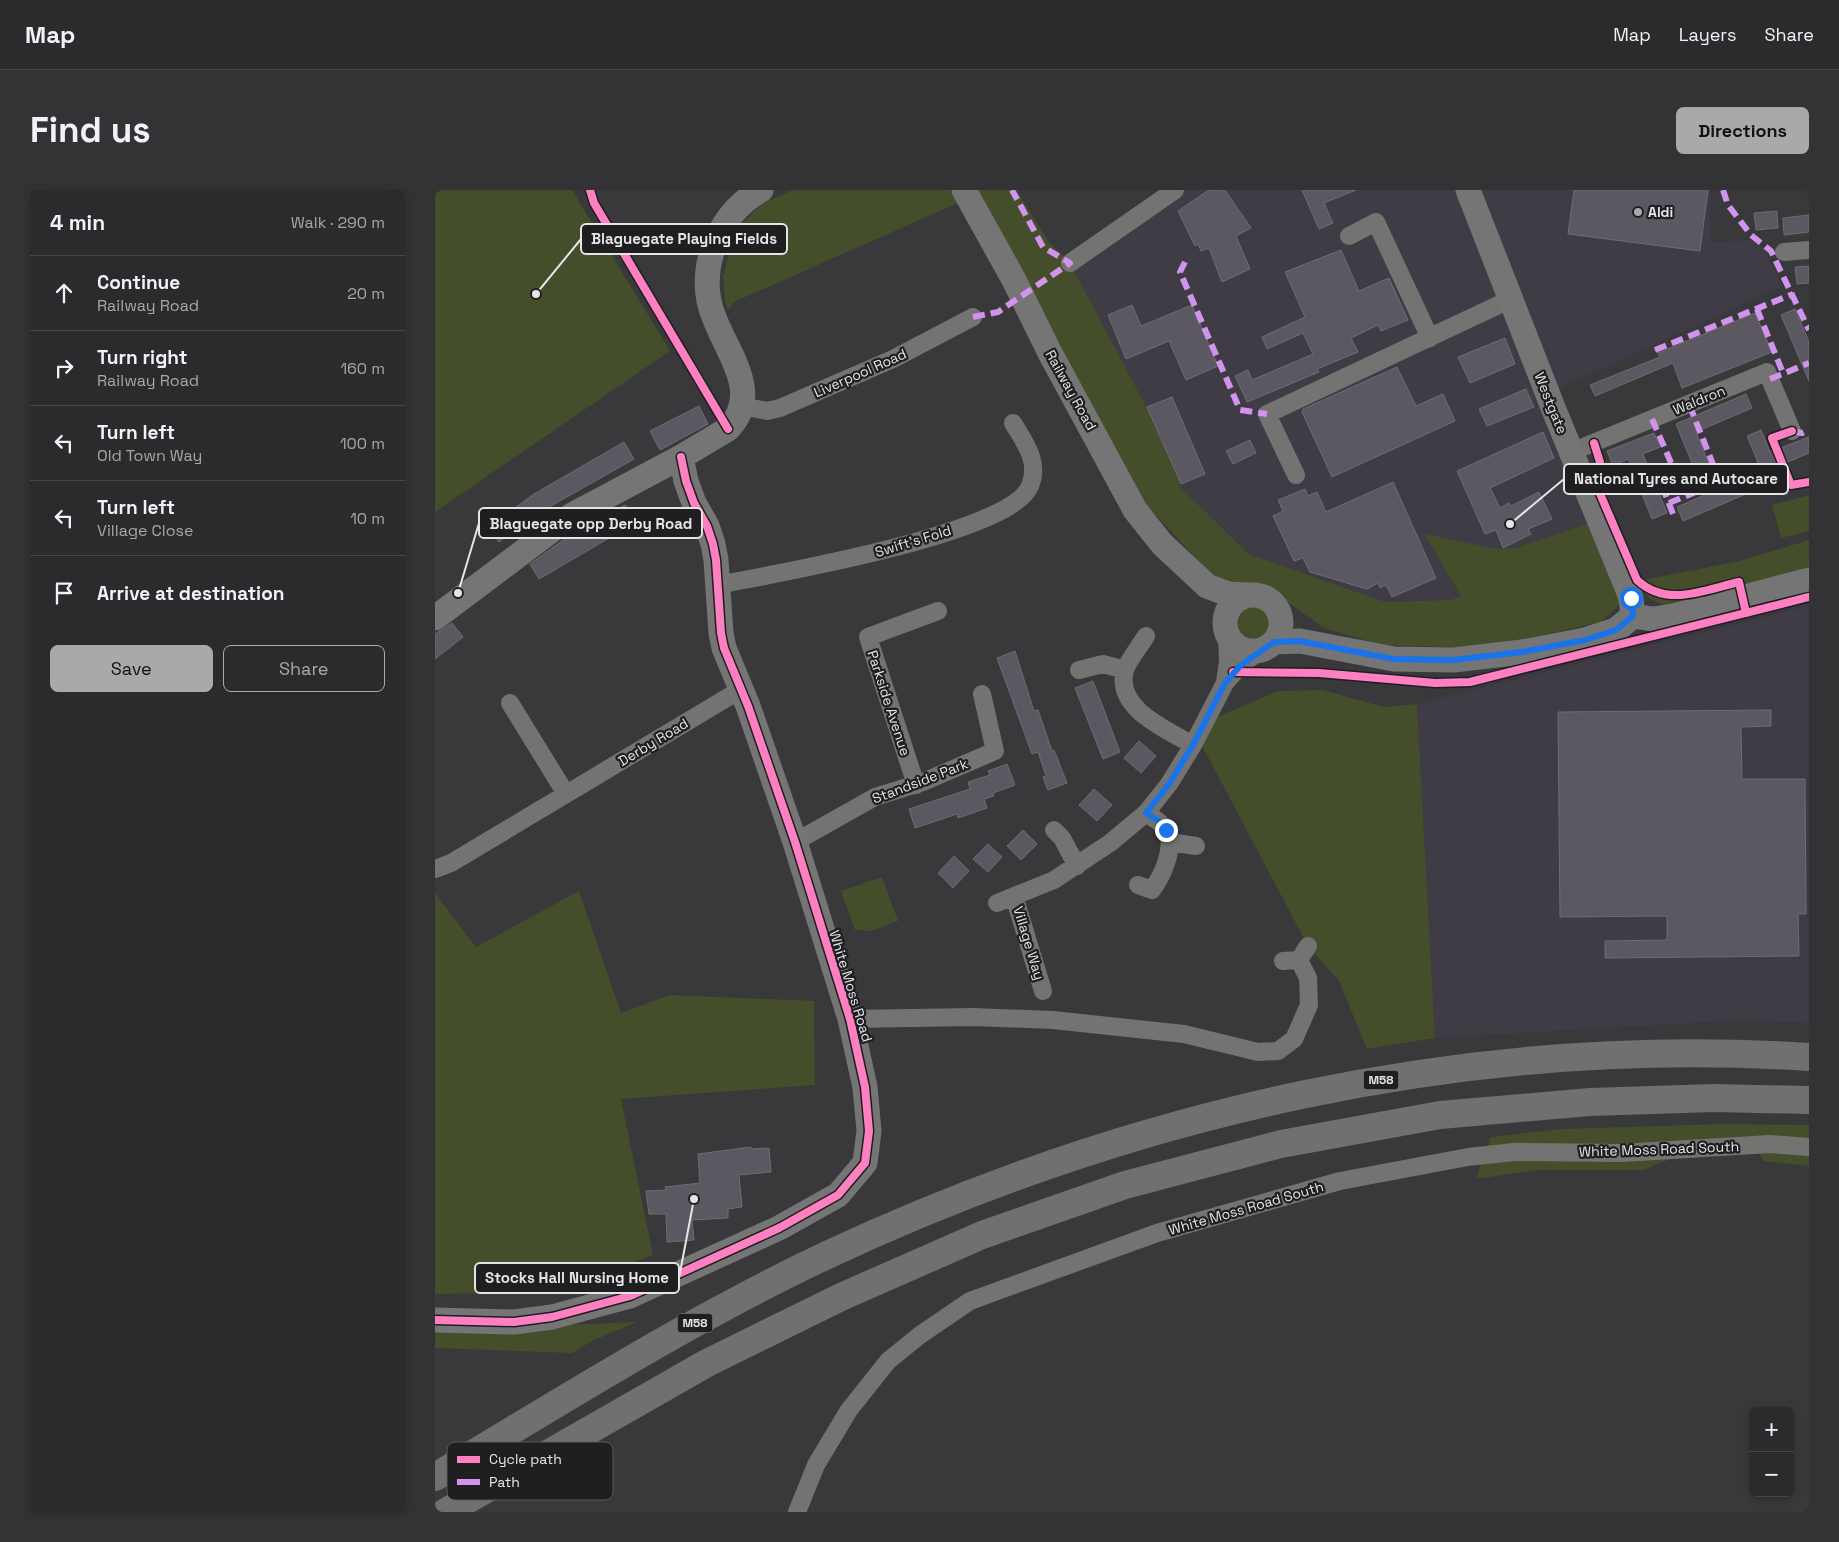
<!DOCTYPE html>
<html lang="en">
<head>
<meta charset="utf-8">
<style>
	:root { --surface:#2b2a2c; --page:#333234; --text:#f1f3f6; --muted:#a6a7a9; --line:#474648; --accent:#a9a8ab }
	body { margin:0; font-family:"Space Grotesk",sans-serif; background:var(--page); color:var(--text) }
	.controls { position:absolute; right:15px; bottom:15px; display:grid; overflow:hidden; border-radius:8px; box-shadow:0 2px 8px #0003 }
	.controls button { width:45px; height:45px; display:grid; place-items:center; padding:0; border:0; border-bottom:1px solid var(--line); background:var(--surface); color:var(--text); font:25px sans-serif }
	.stop { position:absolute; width:15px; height:15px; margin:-11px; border:4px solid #1a73e8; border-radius:50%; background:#fff }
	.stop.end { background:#1a73e8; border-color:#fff; box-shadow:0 1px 5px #0008 }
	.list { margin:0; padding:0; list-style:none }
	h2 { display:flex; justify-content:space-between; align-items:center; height:65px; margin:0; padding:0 20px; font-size:21px }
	h2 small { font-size:16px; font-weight:400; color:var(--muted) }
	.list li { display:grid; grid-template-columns:32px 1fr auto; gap:15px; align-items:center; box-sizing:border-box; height:75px; padding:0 20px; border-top:1px solid var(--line) }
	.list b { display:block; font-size:19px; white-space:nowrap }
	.list p { margin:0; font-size:16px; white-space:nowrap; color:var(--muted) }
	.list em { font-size:16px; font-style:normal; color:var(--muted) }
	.actions { display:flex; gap:10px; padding:15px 20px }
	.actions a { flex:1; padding:11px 0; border:1px solid var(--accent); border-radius:8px; text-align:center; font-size:18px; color:var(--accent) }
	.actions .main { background:var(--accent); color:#111 }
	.icon { flex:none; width:28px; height:28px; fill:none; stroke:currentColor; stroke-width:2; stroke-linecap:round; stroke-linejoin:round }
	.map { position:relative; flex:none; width:1374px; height:1322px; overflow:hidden; border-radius:8px }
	header { display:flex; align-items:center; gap:30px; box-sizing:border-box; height:70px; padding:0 25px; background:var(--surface); border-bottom:1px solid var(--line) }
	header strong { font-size:24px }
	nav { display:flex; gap:28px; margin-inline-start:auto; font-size:18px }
	.intro { display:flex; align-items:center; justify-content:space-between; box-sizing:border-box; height:120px; padding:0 30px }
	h1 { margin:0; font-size:35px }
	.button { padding:12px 22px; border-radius:8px; background:var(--accent); color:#111; font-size:18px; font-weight:700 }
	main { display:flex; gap:30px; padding:0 30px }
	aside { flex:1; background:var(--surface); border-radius:8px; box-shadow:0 2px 8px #0003 }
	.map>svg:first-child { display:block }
	.built { fill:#3f3c46 }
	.green { fill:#444e2b }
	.building { fill:#5b5861; stroke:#6e6d70 }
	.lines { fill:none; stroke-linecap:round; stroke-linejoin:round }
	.street { stroke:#737372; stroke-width:18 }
	.secondary { stroke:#757575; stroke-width:25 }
	.highway { stroke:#706f71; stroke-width:28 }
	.quiet { stroke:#d193ec; stroke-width:6; stroke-dasharray:12 6; stroke-linecap:butt }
	.cycleway-casing { stroke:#1f1e21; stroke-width:11 }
	.cycleway { stroke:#ff80c0; stroke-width:8 }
	.route { stroke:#1a73e8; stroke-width:6 }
	.poi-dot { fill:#a9a8ab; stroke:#1f1e21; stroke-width:2 }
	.labels { text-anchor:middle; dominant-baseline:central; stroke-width:4.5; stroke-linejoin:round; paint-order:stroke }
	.shield { fill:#1f1e21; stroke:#aaa9ac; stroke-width:1 }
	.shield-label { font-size:12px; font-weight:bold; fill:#e5e4e7 }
	.poi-label { font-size:14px; font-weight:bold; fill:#e5e4e7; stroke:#1f1e21; text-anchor:start }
	.street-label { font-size:14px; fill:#e5e4e7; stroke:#1f1e21 }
	.key { fill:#1f1e21; stroke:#5a595c; stroke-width:1 }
	.key-label { font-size:14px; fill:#e5e4e7 }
	.leader { fill:none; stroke:#e5e4e7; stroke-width:2 }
	.callout-dot { fill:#e5e4e7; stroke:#1f1e21; stroke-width:2 }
	.callout { fill:#1f1e21; stroke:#e5e4e7; stroke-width:2 }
	.callout-label { font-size:15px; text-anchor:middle; font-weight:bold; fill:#e5e4e7 }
</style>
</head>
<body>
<header>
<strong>Map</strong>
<nav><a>Map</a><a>Layers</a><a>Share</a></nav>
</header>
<div class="intro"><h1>Find us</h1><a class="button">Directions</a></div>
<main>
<aside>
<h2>4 min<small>Walk · 290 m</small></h2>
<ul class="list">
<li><svg class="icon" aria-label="ahead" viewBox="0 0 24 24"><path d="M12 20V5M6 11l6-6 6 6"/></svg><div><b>Continue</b><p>Railway Road</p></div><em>20 m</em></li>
<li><svg class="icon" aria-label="right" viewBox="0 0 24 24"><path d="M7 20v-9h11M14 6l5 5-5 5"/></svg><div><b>Turn right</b><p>Railway Road</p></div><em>160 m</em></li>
<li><svg class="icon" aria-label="left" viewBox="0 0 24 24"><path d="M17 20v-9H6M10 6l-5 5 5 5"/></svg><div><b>Turn left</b><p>Old Town Way</p></div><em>100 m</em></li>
<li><svg class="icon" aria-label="left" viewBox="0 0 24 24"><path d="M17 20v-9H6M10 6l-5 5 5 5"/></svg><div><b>Turn left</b><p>Village Close</p></div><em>10 m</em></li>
<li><svg class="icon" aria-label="arrive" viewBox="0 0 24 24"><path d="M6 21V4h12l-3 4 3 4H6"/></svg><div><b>Arrive at destination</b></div></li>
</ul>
<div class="actions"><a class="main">Save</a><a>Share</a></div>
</aside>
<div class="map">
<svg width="1374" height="1322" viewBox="0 0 1374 1322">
	<rect width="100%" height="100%" fill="#39383b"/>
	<!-- built -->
	<path class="built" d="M740 0H1033L1164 330 1081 358 1062 359 991 345 1026 408 1014 410 950 412 814 364 747 299 714 222 635 73Z
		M1047 0H1275L1276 52 1323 50 1348 96 1122 199Z
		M1374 416V833L1306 830 1000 848 982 514Z"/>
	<!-- green -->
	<path class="green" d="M0 0H137L235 161 0 322Z
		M358 0H516L523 13 299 112 293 120 290 111 288 86 301 39 328 13Z
		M536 0H581L614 52 635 73 714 222 747 299 814 364 950 412 1014 410 1026 407 990 344 1062 359 1081 358 1164 330 1191 395 1183 416 1166 432 1048 458 947 455 889 438 847 408 822 394 801 395 775 383 697 300Z
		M1374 305V341L1346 348 1337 315Z
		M1374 350V379L1236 417C1218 411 1210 409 1203 391L1305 371Z
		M802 432a16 16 0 1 1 32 0a16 16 0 1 1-32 0Z
		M888 500 949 517 982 514 1000 848 932 859 904 791 873 756 763 548 771 532 842 501Z
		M447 687 463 731 436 741 420 740 406 701Z
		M144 701 186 823 235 805 379 811 380 895 186 909 218 1065 121 1102 0 1104V703L41 757Z
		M1289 934 1374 935V976L1329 971 1318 952 1249 955 1235 969 1209 980H1102L1041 989 1056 947 1126 939Z
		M202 1132 157 1151 137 1163 0 1158V1140Z"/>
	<!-- building -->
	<path class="building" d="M774 0H790L816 38 801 46 815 79 787 92 774 58 766 61 763 54 760 56 743 21Z
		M867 0H921L889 13 898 33 884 39Z
		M1139 0H1273L1265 61 1133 44Z
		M1342 21 1343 38 1321 40 1319 23Z
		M1374 25V42L1349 45 1348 28Z
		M906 60 924 101 954 88 973 130 946 141 943 135 916 148 923 162 882 179 884 182 812 212 800 186 813 180 817 190 878 164 868 143 832 159 827 147 870 127 850 82Z
		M1374 76V93L1362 94 1360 77Z
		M697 115 706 136 757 115 783 176 751 190 734 151 691 169 673 125Z
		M1360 119 1374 152V191L1346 125Z
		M1320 123 1337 162 1247 198 1238 173 1160 206 1155 195 1225 167 1223 163Z
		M1070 148 1080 174 1035 193 1023 167Z
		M962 177 981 216 1008 204 1020 231 897 287 867 222 868 219Z
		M1091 199 1099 217 1052 236 1044 219Z
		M1311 204 1317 218 1261 242 1284 299 1327 282 1312 246 1326 240 1335 262 1374 247V263L1341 277 1346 289 1248 331 1242 317 1270 305 1241 234Z
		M737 207 770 284 746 294 712 217Z
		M264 216 273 234 225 260 215 241Z
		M1108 242 1119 268 1055 298 1065 318 1074 313 1076 316 1104 302 1117 329 1093 339 1096 344 1068 358 1061 340 1050 344 1022 281Z
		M1219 243 1225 257 1208 264 1232 323 1217 329 1193 269 1178 276 1172 261Z
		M815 250 821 263 798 274 791 261Z
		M189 252 199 269 100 325 64 352 54 337 99 304Z
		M958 292 1001 388 957 407 951 395 945 398 943 393 932 399 875 382 868 368 859 371 838 326 848 321 843 310 870 299 873 306 882 302 891 322Z
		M190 315 198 329V334L104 389 95 374 132 347Z
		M17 433 28 447 0 469V444Z
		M580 461 599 521 603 520 617 561 619 560 632 593 613 600 608 587 611 586 603 562 597 564 562 468Z
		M658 491 685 562 668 569 640 498Z
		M1336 520V536L1306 537 1307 589H1370L1371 724H1363L1364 766 1170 768V751L1232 750V726L1125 727 1123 522Z
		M704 551 721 566 706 583 689 568Z
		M572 574 580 595 558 603 559 606 549 609 552 618 523 628 522 624 480 638 474 619 535 599 533 592 555 585 553 581Z
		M659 599 677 615 662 631 644 615Z
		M588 640 602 654 586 670 572 656Z
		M553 654 567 667 553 682 538 669Z
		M519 666 534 681 518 698 503 683Z
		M316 957V959L334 958 336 982 304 985 307 1017 293 1019V1028L257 1030 259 1050 232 1052 231 1024H214L211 1001 231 1000 230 997 265 993 263 964Z"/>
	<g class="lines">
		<!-- street -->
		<path class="street" d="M914 46 941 32 995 148
			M1349 62 1374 60
			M635 73 740 0
			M307 216 332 221 345 218 458 169 538 127
			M1136 262 1332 182 1357 241
			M861 285 832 224 1076 109
			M283 395C337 384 576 344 595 296 605 272 590 253 578 233
			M711 446C705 456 694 469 690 480 679 519 733 540 758 555
			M644 480 668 474 690 480
			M790 492 793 471 792 444
			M75 513 131 604
			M481 595 433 447 503 421
			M619 640 627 648 642 676
			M360 652 440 607 488 592 560 561 547 504
			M735 652 761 656
			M0 679 16 673 305 500
			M703 695 717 700C728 685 740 658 732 641 727 632 718 628 711 623
			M579 706 608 801
			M562 713 619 690 675 653 711 623 734 594 758 555 790 493 806 475 826 460
			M848 771 864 770 873 756
			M415 829 538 827 618 830 749 844 823 862 843 861 859 849 874 815 873 788 864 770
			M362 1322 381 1275 414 1220 453 1171 485 1145 535 1111 722 1043 905 991 1033 967 1079 962 1187 963 1335 954 1374 957"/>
		<!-- secondary -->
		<path class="secondary" d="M529 0 579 90 615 163 700 320 727 354 772 396 793 404 813 405
			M1033 0 1119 220 1191 395 1196 408 1198 426
			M790 433a28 28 0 1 1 56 0a28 28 0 1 1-56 0Z
			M0 428 137 325 246 267 293 239C332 199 282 153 274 111 270 91 273 70 281 51 290 29 305 12 326 0
			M839 452 865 451 959 469 1019 470 1087 462 1150 450 1181 440 1198 426 1218 429 1238 426 1374 390
			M0 1130 79 1132 117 1127 195 1106 344 1038 403 1005 430 973 434 941 430 897 415 829 360 652 313 516 289 458 286 443 281 370 278 354 272 336 259 313 251 291 246 267"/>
		<!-- highway -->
		<path class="highway" d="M0 1287C128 1210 255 1130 390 1066 697 922 1034 845 1374 867
			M11 1322 272 1173 406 1107 547 1045 690 995 846 954 1005 925 1155 912 1279 908 1374 910"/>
		<!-- quiet -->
		<path class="quiet" d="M1288 0 1293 15 1316 45 1336 61 1374 140
			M750 72 745 82 805 220 832 224
			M1322 119 1348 183
			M538 127 563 122 635 73 608 57 577 0
			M1220 160 1358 104
			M1335 189 1374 173
			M1217 229 1237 275 1229 301 1240 329
			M1357 241 1367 243 1374 240
			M1234 313 1285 292 1254 214"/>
		<defs>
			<path id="cycleway" d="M155 0 159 13 293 239
				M1357 241 1337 248 1356 295 1374 292
				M1159 253 1165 272 1160 292 1202 390C1232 418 1269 400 1304 392L1311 423
				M798 482 884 483 1000 493 1035 492 1374 407
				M0 1130 79 1132 117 1127 195 1106 344 1038 403 1005 430 973 434 941 430 897 415 829 360 652 313 516 289 458 286 443 281 370 278 354 272 336 259 313 251 291 246 267"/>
		</defs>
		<!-- cycleway casing -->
		<use href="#cycleway" class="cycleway-casing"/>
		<!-- cycleway -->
		<use href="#cycleway" class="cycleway"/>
	</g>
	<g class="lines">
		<!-- route -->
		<path class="route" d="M731 640 724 631 711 623 734 594 758 555 790 493 806 475 839 452 864 451 959 469 1018 470 1087 462 1150 450 1181 440 1198 426 1196 408"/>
	</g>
	<!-- markers -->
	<circle class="poi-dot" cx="1203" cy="22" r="5"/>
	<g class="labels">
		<!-- shield labels -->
		<g class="shield">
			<rect x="928.5" y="880.5" width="35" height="19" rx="4"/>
			<rect x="242.5" y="1123.5" width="35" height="19" rx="4"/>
		</g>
		<g class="shield-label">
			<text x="946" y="890">M58</text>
			<text x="260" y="1133">M58</text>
		</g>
		<!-- poi labels -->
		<g class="poi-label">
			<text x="1213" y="22">Aldi</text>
		</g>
		<!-- street labels -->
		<g class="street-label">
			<text transform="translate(425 183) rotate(-24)">Liverpool Road</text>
			<text transform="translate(636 200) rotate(61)">Railway Road</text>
			<text transform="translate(1264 210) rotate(-22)">Waldron</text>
			<text transform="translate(1116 213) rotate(68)">Westgate</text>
			<text transform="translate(478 351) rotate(-17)">Swift's Fold</text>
			<text transform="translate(454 513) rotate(72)">Parkside Avenue</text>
			<text transform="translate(218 552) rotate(-31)">Derby Road</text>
			<text transform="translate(485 591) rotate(-21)">Standside Park</text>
			<text transform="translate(594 753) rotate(73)">Village Way</text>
			<text transform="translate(416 796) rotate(73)">White Moss Road</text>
			<text transform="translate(1224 959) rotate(-2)">White Moss Road South</text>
			<text transform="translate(811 1018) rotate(-16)">White Moss Road South</text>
		</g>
	</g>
	<!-- legend -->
	<rect x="12" y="1252" width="166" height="58" rx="8" class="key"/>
	<rect x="22" y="1266" width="23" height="7" fill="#ff80c0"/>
	<rect x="22" y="1289" width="23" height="6" fill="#d193ec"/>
	<g class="key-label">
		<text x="54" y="1274">Cycle path</text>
		<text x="54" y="1297">Path</text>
	</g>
	<!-- callouts -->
	<path class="leader" d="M101 104L146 49M1075 334L1129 289M23 403L44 333M259 1009L244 1088"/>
	<g class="callout-dot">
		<circle cx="101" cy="104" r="5"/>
		<circle cx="1075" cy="334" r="5"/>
		<circle cx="23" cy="403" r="5"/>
		<circle cx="259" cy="1009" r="5"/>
	</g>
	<g class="callout">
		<rect x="146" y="34" width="206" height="30" rx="5"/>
		<rect x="1129" y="274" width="224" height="30" rx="5"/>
		<rect x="44" y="318" width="223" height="30" rx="5"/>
		<rect x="40" y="1073" width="204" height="30" rx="5"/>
	</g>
	<g class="callout-label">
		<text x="249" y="54">Blaguegate Playing Fields</text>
		<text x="1241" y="294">National Tyres and Autocare</text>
		<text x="156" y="339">Blaguegate opp Derby Road</text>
		<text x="142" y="1093">Stocks Hall Nursing Home</text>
	</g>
</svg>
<div class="controls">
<button>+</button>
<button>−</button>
</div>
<div class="stop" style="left:1196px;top:408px"></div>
<div class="stop end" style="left:731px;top:640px"></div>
</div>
</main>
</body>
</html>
